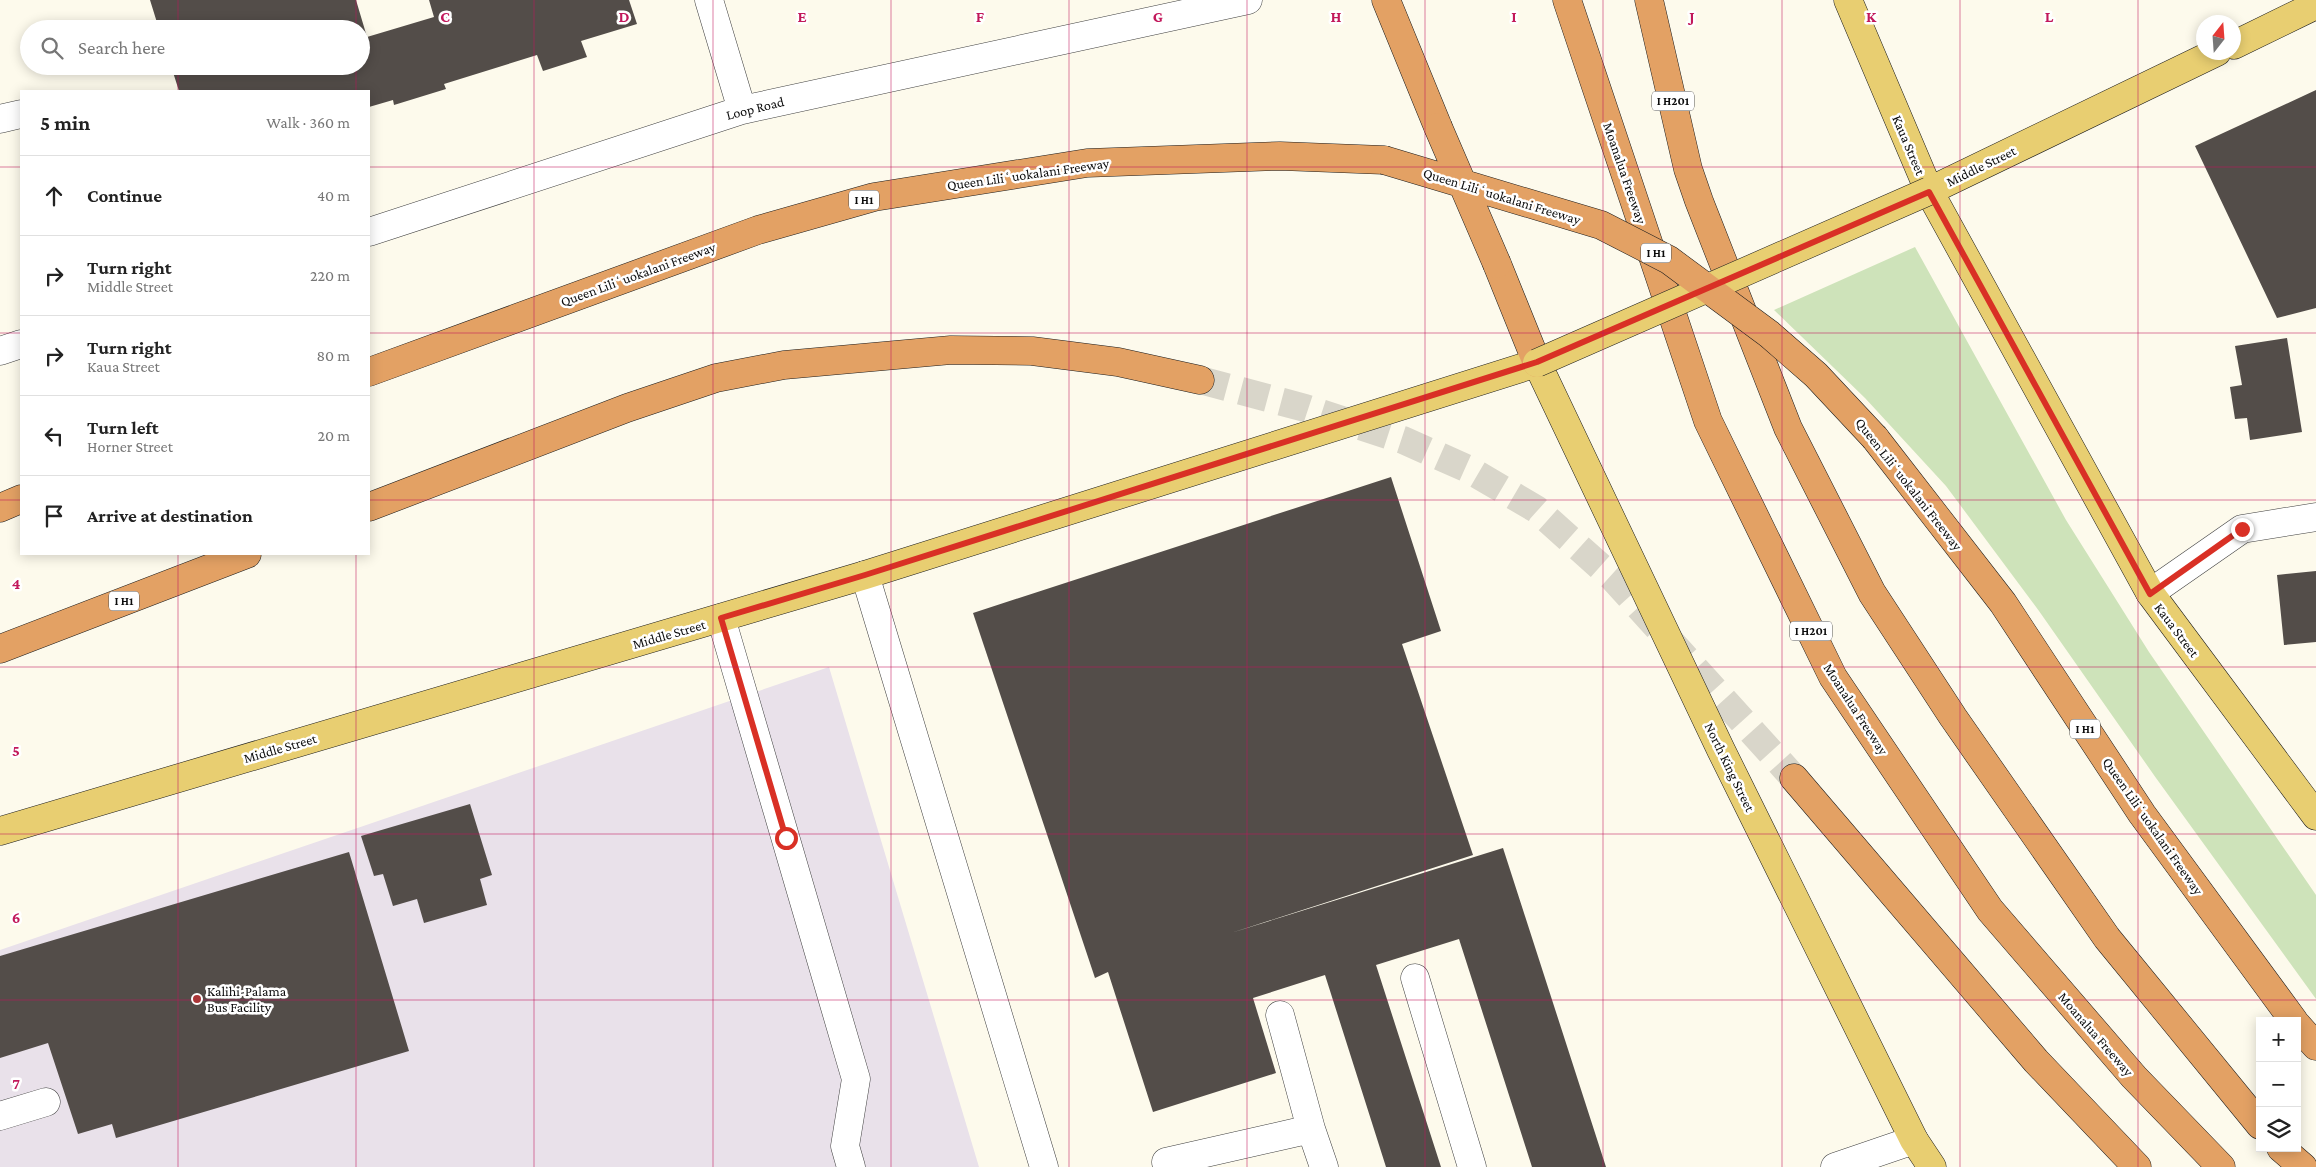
<!DOCTYPE html>
<html lang="en">
<head>
<meta charset="utf-8">
<style>
	:root { --surface:#fff; --page:#f2f2f2; --text:#222; --muted:#767676; --line:#e0e0e0 }
	body { margin:0; font-family:"Crimson Pro",serif; background:var(--page); color:var(--text) }
	.controls { position:absolute; right:15px; bottom:15px; display:grid; overflow:hidden; border-radius:0px; box-shadow:0 2px 12px #0003 }
	.controls button { width:45px; height:45px; display:grid; place-items:center; padding:0; border:0; border-bottom:1px solid var(--line); background:var(--surface); color:var(--text); font:25px sans-serif }
	.compass { position:absolute; left:2196px; top:15px; width:45px; height:45px; border-radius:50%; background:var(--surface); box-shadow:0 2px 12px #0003; rotate:17deg }
	.stop { position:absolute; width:15px; height:15px; margin:-11px; border:4px solid #d93025; border-radius:50%; background:#fff }
	.stop.end { background:#d93025; border-color:#fff; box-shadow:0 1px 5px #0008 }
	.list { margin:0; padding:0; list-style:none }
	h2 { display:flex; justify-content:space-between; align-items:center; height:65px; margin:0; padding:0 20px; font-size:21px }
	h2 small { font-size:16px; font-weight:400; color:var(--muted) }
	.list li { display:grid; grid-template-columns:32px 1fr auto; gap:15px; align-items:center; box-sizing:border-box; height:80px; padding:0 20px; border-top:1px solid var(--line) }
	.list b { display:block; font-size:19px; white-space:nowrap }
	.list p { margin:0; font-size:16px; white-space:nowrap; color:var(--muted) }
	.list em { font-size:16px; font-style:normal; color:var(--muted) }
	.icon { flex:none; width:28px; height:28px; fill:none; stroke:currentColor; stroke-width:2; stroke-linecap:round; stroke-linejoin:round }
	.map { position:relative; flex:none; width:2316px; height:1167px; overflow:hidden }
	.search { position:absolute; background:var(--surface); box-shadow:0 2px 12px #0003; left:20px; top:20px; width:350px; height:55px; display:flex; align-items:center; gap:12px; box-sizing:border-box; padding:0 18px; border-radius:28px; color:var(--muted); font-size:19px }
	.panel { position:absolute; background:var(--surface); box-shadow:0 2px 12px #0003; left:20px; top:90px; width:350px; height:465px; border-radius:0px }
	.map>svg:first-child { display:block }
	.industrial { fill:#e9e1ea }
	.green { fill:#cee3ba }
	.building { fill:#534d49 }
	.lines { fill:none; stroke-linecap:round; stroke-linejoin:round }
	.highway-tunnel { stroke:#d9d6ca; stroke-width:28; stroke-dasharray:28 14; stroke-linecap:butt }
	.minor-casing { stroke:#3f3f3f; stroke-width:29 }
	.major-casing { stroke:#1d1d1d; stroke-width:29 }
	.highway-casing { stroke:#1d1d1d; stroke-width:29 }
	.minor { stroke:#fff; stroke-width:28 }
	.major { stroke:#e8ce71; stroke-width:28 }
	.highway { stroke:#e3a164; stroke-width:28 }
	.major-bridge-casing { stroke:#1d1d1d; stroke-width:29; stroke-linecap:butt }
	.highway-bridge-casing { stroke:#1d1d1d; stroke-width:29; stroke-linecap:butt }
	.major-bridge { stroke:#e8ce71; stroke-width:28 }
	.highway-bridge { stroke:#e3a164; stroke-width:28 }
	.route { stroke:#d93025; stroke-width:6 }
	.grid { fill:none; stroke:#c2185b; stroke-width:1; stroke-opacity:0.55 }
	.poi-dot { fill:#ab3537; stroke:#fff; stroke-width:2 }
	.labels { text-anchor:middle; dominant-baseline:central; stroke-width:5; stroke-linejoin:round; paint-order:stroke }
	.shield { fill:#fff; stroke:#555; stroke-width:1 }
	.shield-label { font-size:12px; font-weight:bold; fill:#0c0c0c }
	.street-label { font-size:14px; fill:#0c0c0c; stroke:#fff }
	.poi-label { font-size:14px; fill:#0c0c0c; stroke:#fff; text-anchor:start }
	.grid-label { font-size:16px; text-anchor:middle; font-weight:bold; fill:#c2185b; stroke:#fff; stroke-width:5; stroke-linejoin:round; paint-order:stroke }
</style>
</head>
<body>
<div class="map">
<svg width="2316" height="1167" viewBox="0 0 2316 1167">
	<rect width="100%" height="100%" fill="#fdfaec"/>
	<!-- industrial -->
	<path class="industrial" d="M829 667 979 1167H0V950Z"/>
	<!-- green -->
	<path class="green" d="M1915 247 2066 520 2149 652 2316 895V999L2156 778 2039 611 1946 486 1865 398 1774 310Z"/>
	<!-- building -->
	<path class="building" d="M150 0H356L367 37 434 17 429 0H629L637 24 581 41 587 57 543 71 537 55 444 84 446 89 394 105 393 100 369 107V91H179L171 66H361V29H159Z
		M2316 90V308L2277 318 2195 146Z
		M2287 338 2302 432 2250 440 2247 418 2235 419 2230 387 2242 385 2235 346Z
		M1391 477 1441 631 1402 644 1473 855 1231 933 1503 848 1606 1167H1532L1459 939 1376 965 1441 1167H1386L1325 975 1253 998 1276 1073 1153 1112 1108 972 1095 978 973 613Z
		M2316 571V642L2284 645 2277 575Z
		M470 804 492 875 480 879 487 905 424 923 417 899 393 906 383 874 374 876 361 836Z
		M349 852 409 1051 116 1138 112 1124 78 1134 48 1043 0 1058V956Z"/>
	<g class="lines">
		<!-- highway-tunnel -->
		<path class="highway-tunnel" d="M1200 380 1305 408 1403 440 1468 469 1536 509 1613 578 1794 778"/>
		<defs>
			<path id="minor" d="M709 0 742 110
				M0 119 21 114
				M369 232 742 110 1248 0
				M0 351 21 344
				M865 575 1044 1167
				M2150 593 2242 529 2316 517
				M721 618 856 1079 845 1146 851 1167
				M1415 978 1472 1167
				M1280 1015 1311 1129
				M0 1116 46 1102
				M1168 1167 1166 1162 1311 1129 1324 1167
				M1835 1167 1914 1140"/>
			<path id="major" d="M1848 0 1929 191 2150 593 2316 816
				M2234 45 2316 5
				M1929 191 2217 52
				M0 831 865 575 1537 363 1721 750 1914 1140 1932 1167"/>
			<path id="highway" d="M1386 0 1438 127
				M1567 0 1708 421 1833 677 1990 910 2134 1077 2221 1167
				M1649 0 1688 169 1699 201 1788 428 1872 593 1953 717 2107 938 2260 1125
				M1497 264 1537 363
				M369 372 758 230 874 197 1087 163 1280 156 1384 160
				M1875 438 2003 603 2142 814 2294 1021
				M369 507 627 408 716 378 784 365 951 350 1032 351 1118 362 1200 380
				M0 508 21 499
				M0 649 247 554
				M1794 778 2036 1061 2137 1167
				M2297 1025 2316 1046
				M2281 1148 2303 1167"/>
		</defs>
		<!-- minor casing -->
		<use href="#minor" class="minor-casing"/>
		<!-- major casing -->
		<use href="#major" class="major-casing"/>
		<!-- highway casing -->
		<use href="#highway" class="highway-casing"/>
		<!-- minor -->
		<use href="#minor" class="minor"/>
		<!-- major -->
		<use href="#major" class="major"/>
		<!-- highway -->
		<use href="#highway" class="highway"/>
		<defs>
			<path id="major-bridge" d="M1537 363 1929 191"/>
			<path id="highway-bridge" d="M1438 127 1497 264
				M1384 160 1601 225 1669 260 1769 334 1816 375 1875 438"/>
		</defs>
		<!-- major-bridge casing -->
		<use href="#major-bridge" class="major-bridge-casing"/>
		<!-- highway-bridge casing -->
		<use href="#highway-bridge" class="highway-bridge-casing"/>
		<!-- major-bridge -->
		<use href="#major-bridge" class="major-bridge"/>
		<!-- highway-bridge -->
		<use href="#highway-bridge" class="highway-bridge"/>
	</g>
	<g class="lines">
		<!-- route -->
		<path class="route" d="M786 838 721 618 865 575 1537 362 1929 192 2150 594 2242 529"/>
	</g>
	<!-- grid -->
	<path class="grid" d="M178 0V29M356 0V29M534 0V1167M713 0V1167M891 0V1167M1069 0V1167M1247 0V1167M1425 0V1167M1603 0V1167M1782 0V1167M1960 0V1167M2138 0V1167M178 66V91M356 66V91M0 167H21M369 167H2316M0 333H21M369 333H2316M0 500H21M369 500H2316M178 554V1167M356 554V1167M0 667H2316M0 834H2316M0 1000H2316"/>
	<!-- markers -->
	<circle class="poi-dot" cx="197" cy="999" r="5"/>
	<g class="labels">
		<!-- shield labels -->
		<g class="shield">
			<rect x="1652" y="91.5" width="42" height="19" rx="4"/>
			<rect x="849" y="190.5" width="30" height="19" rx="4"/>
			<rect x="1641" y="243.5" width="30" height="19" rx="4"/>
			<rect x="109" y="591.5" width="30" height="19" rx="4"/>
			<rect x="1790" y="621.5" width="42" height="19" rx="4"/>
			<rect x="2070" y="719.5" width="30" height="19" rx="4"/>
		</g>
		<g class="shield-label">
			<text x="1673" y="101">I H201</text>
			<text x="864" y="200">I H1</text>
			<text x="1656" y="253">I H1</text>
			<text x="124" y="601">I H1</text>
			<text x="1811" y="631">I H201</text>
			<text x="2085" y="729">I H1</text>
		</g>
		<!-- street labels -->
		<g class="street-label">
			<text transform="translate(755 108) rotate(-14)">Loop Road</text>
			<text transform="translate(1909 145) rotate(67)">Kaua Street</text>
			<text transform="translate(1981 166) rotate(-26)">Middle Street</text>
			<text transform="translate(1625 173) rotate(71)">Moanalua Freeway</text>
			<text transform="translate(1028 174) rotate(-8)">Queen Liliʻuokalani Freeway</text>
			<text transform="translate(1502 196) rotate(17)">Queen Liliʻuokalani Freeway</text>
			<text transform="translate(638 274) rotate(-20)">Queen Liliʻuokalani Freeway</text>
			<text transform="translate(1909 484) rotate(52)">Queen Liliʻuokalani Freeway</text>
			<text transform="translate(2177 630) rotate(53)">Kaua Street</text>
			<text transform="translate(669 634) rotate(-16)">Middle Street</text>
			<text transform="translate(1856 709) rotate(57)">Moanalua Freeway</text>
			<text transform="translate(280 748) rotate(-16)">Middle Street</text>
			<text transform="translate(1730 767) rotate(64)">North King Street</text>
			<text transform="translate(2153 826) rotate(55)">Queen Liliʻuokalani Freeway</text>
			<text transform="translate(2096 1034) rotate(49)">Moanalua Freeway</text>
		</g>
		<!-- poi labels -->
		<g class="poi-label">
			<text x="207" y="991">Kalihi-Palama<tspan x="207" dy="16">Bus Facility</tspan></text>
		</g>
	</g>
	<g class="grid-label">
		<text x="445" y="22">C</text>
		<text x="624" y="22">D</text>
		<text x="802" y="22">E</text>
		<text x="980" y="22">F</text>
		<text x="1158" y="22">G</text>
		<text x="1336" y="22">H</text>
		<text x="1514" y="22">I</text>
		<text x="1692" y="22">J</text>
		<text x="1871" y="22">K</text>
		<text x="2049" y="22">L</text>
		<text x="16" y="589">4</text>
		<text x="16" y="756">5</text>
		<text x="16" y="923">6</text>
		<text x="16" y="1089">7</text>
	</g>
</svg>
<div class="controls">
<button>+</button>
<button>−</button>
<button><svg class="icon" aria-label="layers" viewBox="0 0 24 24"><path d="M12 4l9 5-9 5-9-5zM3 14l9 5 9-5"/></svg></button>
</div>
<svg class="compass" viewBox="-18 -18 36 36"><path d="M0-13l5 13h-10z" fill="#e53935"/><path d="M0 13l5-13h-10z" fill="#767676"/></svg>
<div class="stop" style="left:786px;top:838px"></div>
<div class="stop end" style="left:2242px;top:529px"></div>
<div class="search"><svg class="icon" aria-label="search" viewBox="0 0 24 24"><circle cx="10" cy="10" r="6"/><path d="M15 15l6 6"/></svg>Search here</div>
<section class="panel">
<h2>5 min<small>Walk · 360 m</small></h2>
<ul class="list">
<li><svg class="icon" aria-label="ahead" viewBox="0 0 24 24"><path d="M12 20V5M6 11l6-6 6 6"/></svg><div><b>Continue</b></div><em>40 m</em></li>
<li><svg class="icon" aria-label="right" viewBox="0 0 24 24"><path d="M7 20v-9h11M14 6l5 5-5 5"/></svg><div><b>Turn right</b><p>Middle Street</p></div><em>220 m</em></li>
<li><svg class="icon" aria-label="right" viewBox="0 0 24 24"><path d="M7 20v-9h11M14 6l5 5-5 5"/></svg><div><b>Turn right</b><p>Kaua Street</p></div><em>80 m</em></li>
<li><svg class="icon" aria-label="left" viewBox="0 0 24 24"><path d="M17 20v-9H6M10 6l-5 5 5 5"/></svg><div><b>Turn left</b><p>Horner Street</p></div><em>20 m</em></li>
<li><svg class="icon" aria-label="arrive" viewBox="0 0 24 24"><path d="M6 21V4h12l-3 4 3 4H6"/></svg><div><b>Arrive at destination</b></div></li>
</ul>
</section>
</div>
</body>
</html>
